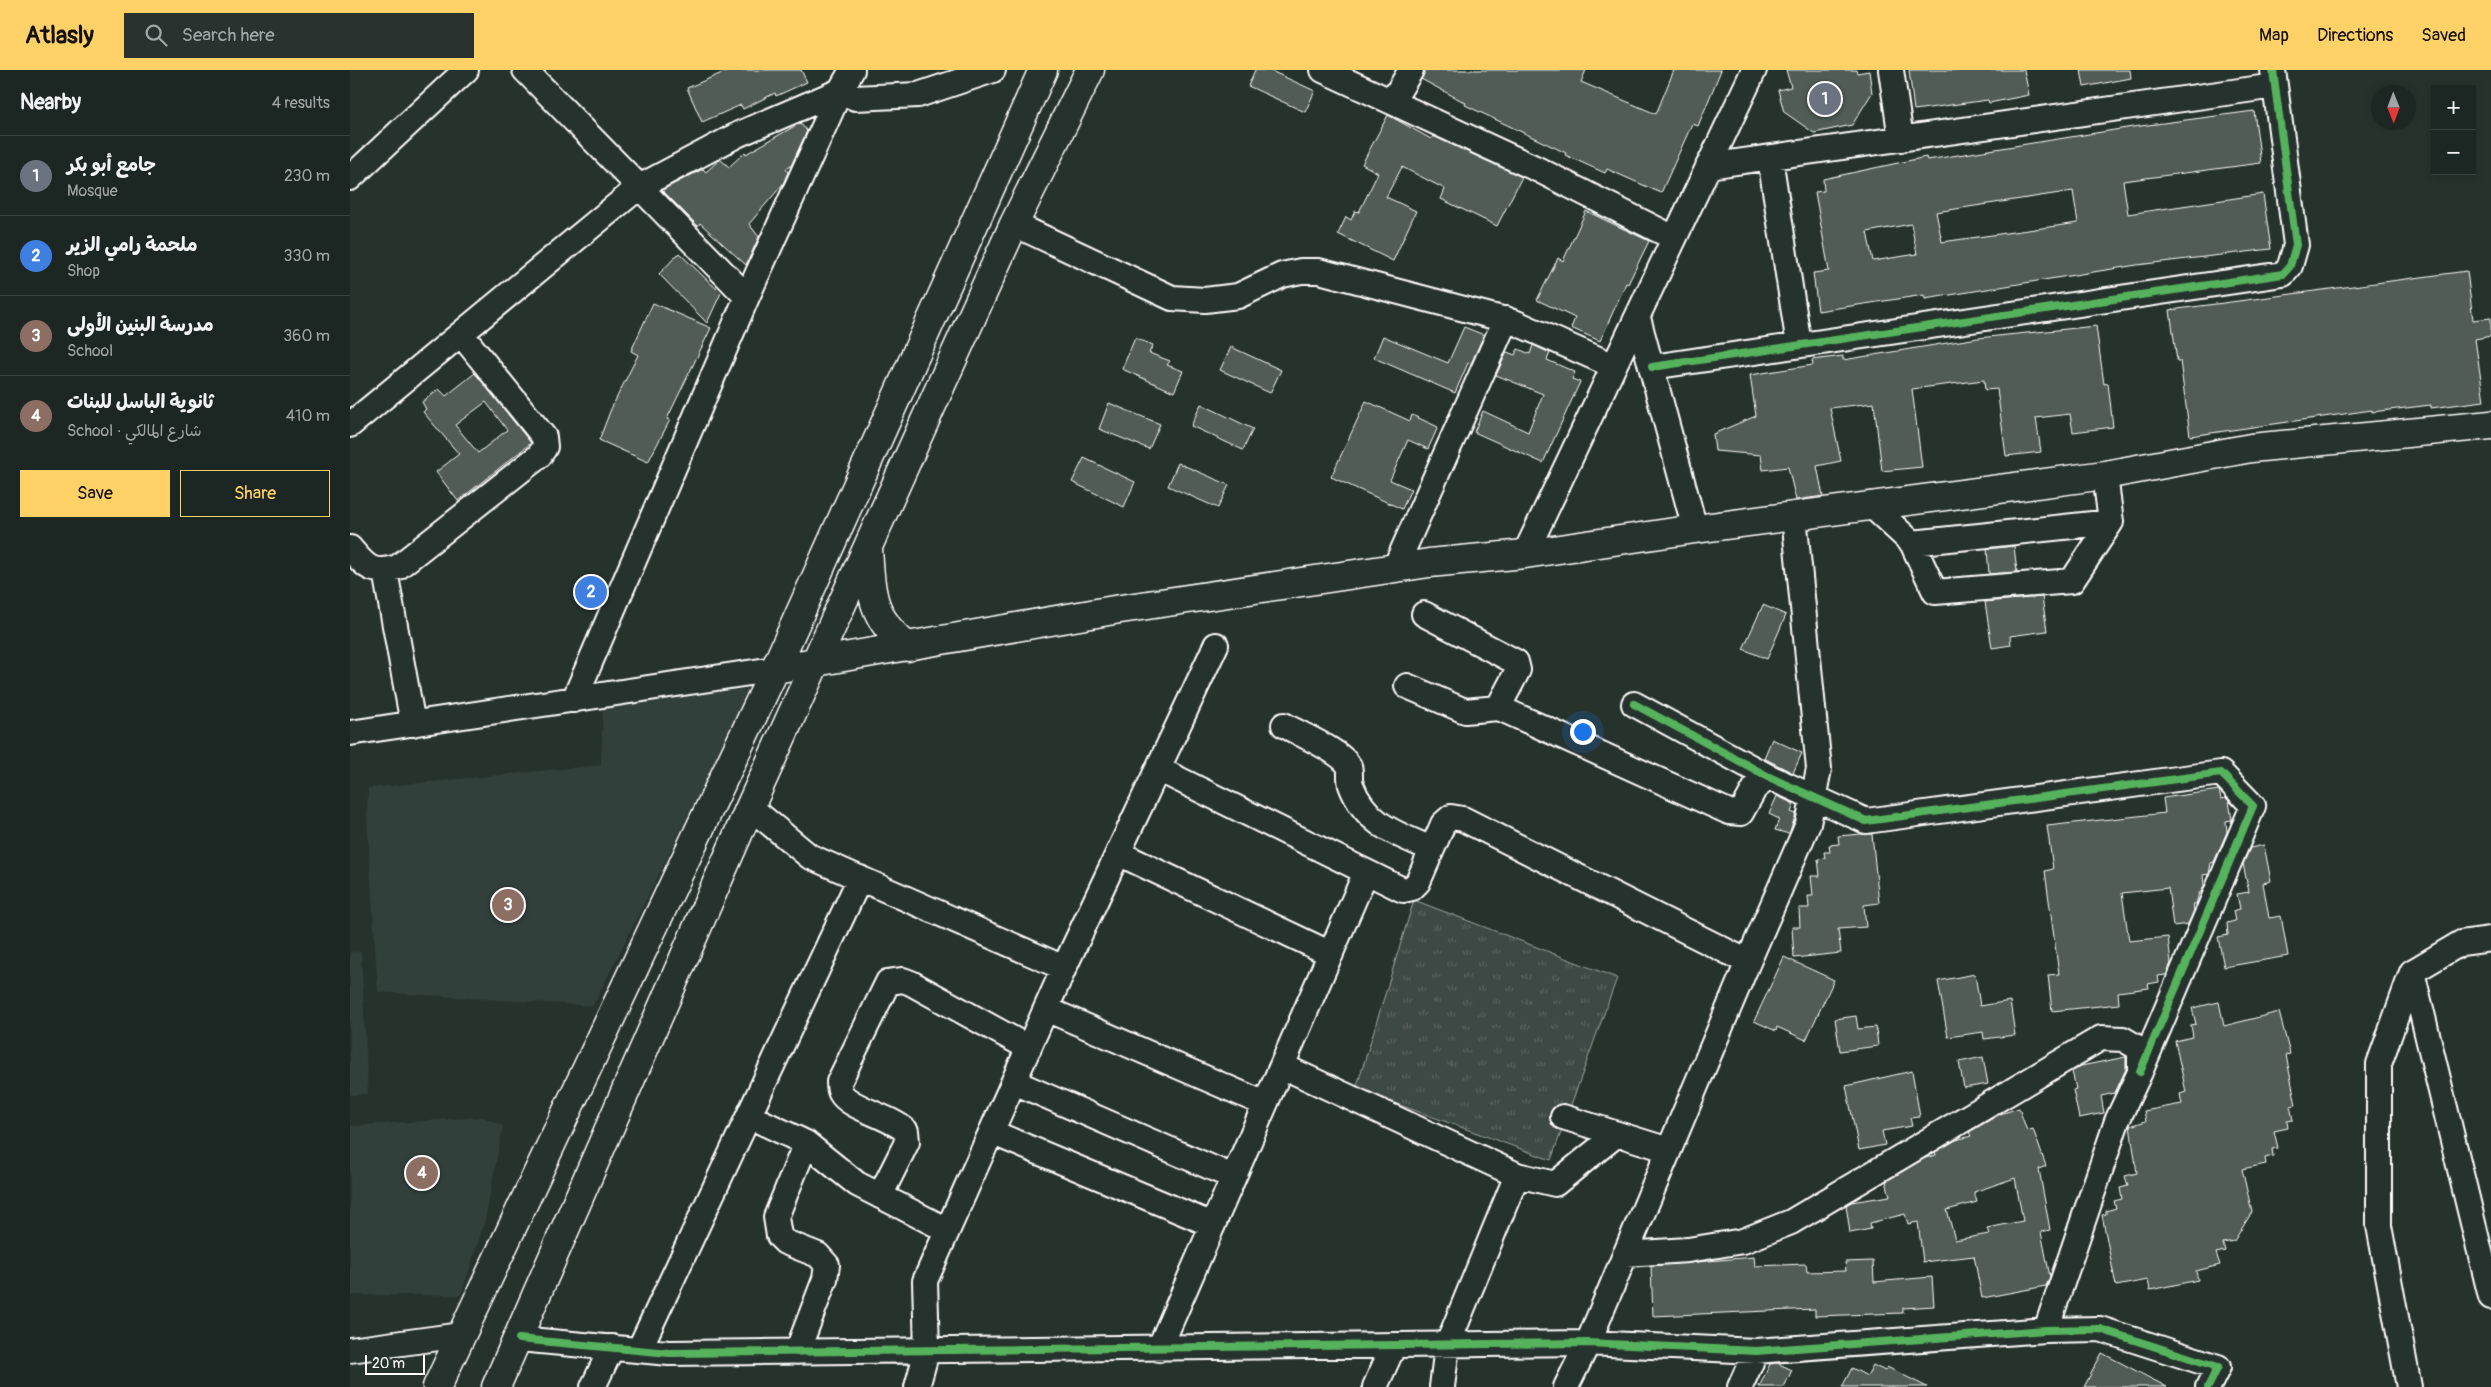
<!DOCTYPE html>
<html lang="en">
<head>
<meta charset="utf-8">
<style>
	:root { --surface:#1c2622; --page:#29322f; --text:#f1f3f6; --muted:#a0a5a5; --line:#3a4340; --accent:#ffd166 }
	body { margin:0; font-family:Pangolin,"Playpen Sans Arabic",sans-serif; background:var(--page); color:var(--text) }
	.controls { position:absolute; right:15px; top:15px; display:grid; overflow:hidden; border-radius:0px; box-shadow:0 2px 8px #0003 }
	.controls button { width:45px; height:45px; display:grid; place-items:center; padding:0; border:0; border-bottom:1px solid var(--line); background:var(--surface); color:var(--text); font:25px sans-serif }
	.compass { position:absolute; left:2021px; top:15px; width:45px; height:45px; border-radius:50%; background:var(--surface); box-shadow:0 2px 8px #0003; rotate:179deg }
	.scale { position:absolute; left:15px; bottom:12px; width:60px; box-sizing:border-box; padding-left:5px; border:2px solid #fff; border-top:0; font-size:14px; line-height:18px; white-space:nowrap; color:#fff; -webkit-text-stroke:4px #26332d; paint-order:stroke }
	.you { position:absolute; left:1232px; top:661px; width:18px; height:18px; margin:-12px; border:4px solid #fff; border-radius:50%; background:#1a73e8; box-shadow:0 0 0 8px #1a73e833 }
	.badge { display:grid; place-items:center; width:32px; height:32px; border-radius:50%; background:var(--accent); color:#fff; font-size:16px; font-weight:700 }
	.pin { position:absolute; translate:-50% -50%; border:2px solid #fff; box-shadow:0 1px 5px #0006 }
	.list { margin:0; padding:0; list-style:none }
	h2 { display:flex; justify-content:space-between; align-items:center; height:65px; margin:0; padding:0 20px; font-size:21px }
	h2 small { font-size:16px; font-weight:400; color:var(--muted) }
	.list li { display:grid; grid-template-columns:32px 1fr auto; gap:15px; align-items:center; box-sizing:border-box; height:80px; padding:0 20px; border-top:1px solid var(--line) }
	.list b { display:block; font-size:19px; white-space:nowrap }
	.list p { margin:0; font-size:16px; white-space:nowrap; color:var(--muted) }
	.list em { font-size:16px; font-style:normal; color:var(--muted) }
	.actions { display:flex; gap:10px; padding:15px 20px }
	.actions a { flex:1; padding:11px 0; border:1px solid var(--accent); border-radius:0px; text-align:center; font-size:18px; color:var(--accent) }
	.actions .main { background:var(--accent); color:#111 }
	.icon { flex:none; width:28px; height:28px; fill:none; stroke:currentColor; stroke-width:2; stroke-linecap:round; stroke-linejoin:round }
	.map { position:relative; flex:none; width:2141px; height:1317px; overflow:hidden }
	header { display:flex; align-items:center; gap:30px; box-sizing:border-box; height:70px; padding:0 25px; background:var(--accent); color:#111 }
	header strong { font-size:24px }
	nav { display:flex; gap:28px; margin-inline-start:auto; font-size:18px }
	.search { width:350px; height:45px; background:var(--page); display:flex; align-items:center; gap:12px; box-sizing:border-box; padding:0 18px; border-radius:0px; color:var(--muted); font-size:19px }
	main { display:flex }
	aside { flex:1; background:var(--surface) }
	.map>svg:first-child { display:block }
	.built { fill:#333f3a }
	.park { fill:url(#park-tufts); stroke:#9ea4a2 }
	.building { fill:#515c57; stroke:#fff; fill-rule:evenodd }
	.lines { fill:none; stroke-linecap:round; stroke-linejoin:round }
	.street-casing { stroke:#fff; stroke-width:28 }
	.primary-casing { stroke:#fff; stroke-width:31 }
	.street { stroke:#26332d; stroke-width:24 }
	.primary { stroke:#26332d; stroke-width:28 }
	.cycleway-casing { stroke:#26332d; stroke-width:11 }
	.cycleway { stroke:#56b35d; stroke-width:8 }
</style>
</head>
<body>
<header>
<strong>Atlasly</strong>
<div class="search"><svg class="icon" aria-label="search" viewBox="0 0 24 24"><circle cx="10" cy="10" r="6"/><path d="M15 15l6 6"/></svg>Search here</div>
<nav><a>Map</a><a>Directions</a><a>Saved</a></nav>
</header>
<main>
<aside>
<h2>Nearby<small>4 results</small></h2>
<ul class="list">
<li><span class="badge" style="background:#6b7280">1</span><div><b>جامع أبو بكر</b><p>Mosque</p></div><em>230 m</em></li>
<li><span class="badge" style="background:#3f7fe0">2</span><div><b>ملحمة رامي الزير</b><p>Shop</p></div><em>330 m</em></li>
<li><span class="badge" style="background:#8d6e63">3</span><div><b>مدرسة البنين الأولى</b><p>School</p></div><em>360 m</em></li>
<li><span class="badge" style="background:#8d6e63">4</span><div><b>ثانوية الباسل للبنات</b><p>School · شارع المالكي</p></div><em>410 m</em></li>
</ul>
<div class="actions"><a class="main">Save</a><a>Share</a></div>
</aside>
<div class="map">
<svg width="2141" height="1317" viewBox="0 0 2141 1317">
	<defs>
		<pattern id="park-tufts" width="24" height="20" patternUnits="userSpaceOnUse" patternTransform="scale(1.25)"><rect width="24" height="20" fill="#3e4944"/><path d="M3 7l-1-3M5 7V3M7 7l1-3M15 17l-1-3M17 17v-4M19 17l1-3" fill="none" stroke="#5b6460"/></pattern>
	</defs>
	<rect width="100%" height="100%" fill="#26332d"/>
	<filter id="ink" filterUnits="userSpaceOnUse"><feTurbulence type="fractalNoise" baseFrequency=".02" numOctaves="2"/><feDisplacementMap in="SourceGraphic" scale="10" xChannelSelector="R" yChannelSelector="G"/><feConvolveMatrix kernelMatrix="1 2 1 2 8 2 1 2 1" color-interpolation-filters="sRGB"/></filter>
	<g filter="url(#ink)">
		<!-- built -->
		<path class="built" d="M402 618 243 936 28 922 17 748 18 718 251 695 253 637Z
			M0 882H11L18 1024 0 1025Z
			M133 1047 153 1056 135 1151 111 1225H0V1056Z"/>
		<!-- park -->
		<path class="park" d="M1064 830 1267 908 1201 1090 1006 1019Z"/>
		<!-- building -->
		<path class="building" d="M379 0H451L457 12 426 26 425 23 393 39 391 35 352 52 337 18Z
			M905 0H919L965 21 955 42 898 16Z
			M1075 0H1236L1231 12 1306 44 1324 0H1371L1348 56 1342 54 1311 123 1257 99 1255 103 1215 85 1216 83 1115 35 1116 33 1071 9Z
			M1436 0H1506L1507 3 1519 1 1522 23 1502 55 1464 63 1434 42 1428 20 1441 17Z
			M1559 0H1674L1679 25 1639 33 1638 30 1564 40Z
			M1731 0H1780L1781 8 1734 17Z
			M1904 41 1911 93 1773 111 1778 144 1913 124 1921 179 1787 195 1575 229 1574 225 1468 241 1463 203 1479 201 1465 122 1474 121 1473 109 1576 87 1577 90 1783 57ZM1723 121 1728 153 1592 172 1586 142ZM1561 154 1567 184 1523 191 1517 162Z
			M1038 45 1081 69 1083 66 1172 107 1147 156 1091 129 1095 119 1052 97 1036 127 1066 141 1043 191 988 164 996 147 1001 150 1005 141 1009 142 1028 103 1012 94Z
			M450 53 457 61 441 96 436 99 438 102 433 114 399 154 409 167 396 195 350 153 348 156 312 120 353 99 356 102 370 89 379 97 395 82 396 84Z
			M1236 141 1299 171 1278 214 1276 213 1250 271 1221 258 1225 248 1187 230 1208 188 1213 191Z
			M329 183 371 223 357 253 309 204Z
			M2117 201 2123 250 2141 248V266L2125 269 2134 331 2081 338V335L2022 342V340L1840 366 1830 291H1827L1820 240Z
			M303 233 361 258 317 349 320 350 298 392 249 370 261 339 288 285 281 281Z
			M1746 256 1754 314 1758 313 1763 357 1723 362 1720 344 1686 348 1691 382 1656 386 1647 319 1635 320 1634 310 1562 319 1572 397 1532 401 1524 333 1480 338 1491 391 1467 396 1473 426 1446 430 1438 397 1413 400 1411 385 1365 381 1363 364 1406 346 1400 305 1463 295 1462 290 1493 286V290L1628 268Z
			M1114 257 1134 265 1121 294 1118 293 1105 323 1024 288 1033 266 1098 293Z
			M785 268 803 275 799 283 820 291 817 295 833 301 824 322 772 299Z
			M1183 275 1200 283 1197 290 1225 302 1222 309 1230 312 1193 393 1124 362 1133 341 1178 362 1193 324 1146 305 1157 282 1165 285 1168 279 1180 284Z
			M881 277 931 300 920 323 870 300Z
			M125 303 181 373 108 431 86 402 109 384 73 342 76 339 72 332 89 319 96 326ZM136 332 157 360 128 383 105 355Z
			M1016 331 1060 351 1062 345 1088 357 1078 379 1058 370 1040 410 1061 419 1052 439 981 407Z
			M759 333 810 354 799 379 749 359Z
			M851 334 903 359 893 380 841 356Z
			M734 388 785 412 774 437 722 412Z
			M828 393 879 415 868 438 818 416Z
			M1664 476 1667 502 1639 504 1637 479Z
			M1692 527 1697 561 1660 566 1661 575 1642 578 1635 532Z
			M1413 535 1436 545 1417 589 1393 579Z
			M1422 669 1452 683 1443 703 1414 688Z
			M1869 720 1871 729 1876 728 1879 731 1882 750 1876 751 1877 762 1864 792 1861 793 1859 804 1853 805 1854 816 1851 822 1849 823 1846 834H1843L1844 841 1838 854 1823 856 1818 818 1772 823 1779 871 1818 867 1821 893 1816 905 1808 906 1809 912 1798 914 1799 918 1768 922 1769 934 1702 941 1698 905 1709 904 1695 801 1703 799 1697 756 1815 743 1813 728Z
			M1427 726 1444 734 1441 742 1446 744 1439 764 1425 760 1429 749 1419 744Z
			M1511 764H1522L1529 833 1514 835 1516 857 1488 859 1491 883 1444 888 1442 857H1450L1449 838H1459L1458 826H1463L1461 806H1470L1468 789 1475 788 1474 782H1480L1479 775 1489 774 1488 766Z
			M1914 775 1921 811 1913 813 1919 848 1931 846 1938 886 1874 897 1868 867 1878 865 1877 853 1885 851 1883 841 1890 839 1887 824 1899 822 1893 794 1900 778Z
			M1434 887 1484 910 1456 970 1427 957 1426 961 1404 951Z
			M1625 904 1630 936 1660 931 1665 965 1634 969 1633 962 1598 967 1588 911Z
			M1869 932 1874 956 1929 942 1940 984 1936 985 1946 1035 1940 1036 1943 1050 1937 1051 1938 1058 1924 1061 1928 1078 1922 1079 1923 1086 1915 1088 1916 1094 1892 1099 1902 1142 1884 1171 1873 1173 1875 1181 1866 1183 1870 1195 1846 1201 1848 1210 1800 1220 1798 1210 1766 1216 1752 1145 1756 1144V1141L1766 1138 1764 1131 1772 1129 1770 1118 1778 1116 1775 1106 1787 1103 1780 1056 1796 1051 1794 1041 1832 1034 1830 1024 1836 1022 1825 971 1843 967 1841 955 1846 954 1842 938Z
			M1506 946 1508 959 1526 957 1528 976 1490 981 1485 949Z
			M1633 987 1638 1014 1614 1018 1609 992Z
			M1776 987V999L1765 1023 1751 1026 1754 1043 1729 1048 1723 1020 1726 1019 1722 1001 1731 996Z
			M1562 1001 1570 1047 1560 1048 1562 1056 1532 1061 1535 1075 1509 1080 1496 1016Z
			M1669 1038 1677 1061 1683 1059 1696 1096 1689 1099 1700 1160 1691 1162 1700 1207 1696 1216 1632 1228 1624 1186 1573 1192 1568 1152 1558 1154 1555 1144 1520 1153 1521 1159 1500 1163 1496 1135 1501 1132 1540 1126 1536 1111 1575 1088 1586 1085 1585 1082 1606 1070 1621 1066 1619 1062 1650 1044ZM1665 1108 1673 1151 1637 1158 1639 1164 1605 1170 1597 1140 1627 1132 1624 1122Z
			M1404 1187 1405 1196 1456 1194 1457 1202 1496 1201 1495 1192 1523 1191 1524 1212 1582 1207 1584 1236 1553 1238V1243L1465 1246V1239L1303 1246 1301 1196Z
			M1752 1283 1817 1317H1734Z
			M1427 1293 1442 1300 1434 1317H1409L1420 1294Z
			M1523 1295 1535 1301 1537 1297 1577 1317H1492L1502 1298 1517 1306Z"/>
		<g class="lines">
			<defs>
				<path id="street" d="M175 0 397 227
					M973 0 1189 100 1324 168
					M1541 0 1551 69
					M490 21 505 28 568 25 643 0
					M1042 32 1061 0
					M1420 88 1449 275
					M1358 96 1925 16
					M0 108 116 0
					M664 154 822 228 855 230 888 226 932 205 951 201H969L1164 252 1264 296
					M1288 248 1345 459
					M1302 297 1933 204 1940 196 1946 175 1923 0
					M0 355 289 117 389 64 490 21
					M1522 436 1562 473 1761 452 1755 405
					M1562 473 1585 522 1722 511 1761 452
					M0 478C16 497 22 505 48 497L189 386 195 377 194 367 111 264
					M1175 484 1404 0
					M1045 498 1156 249
					M35 501 63 654
					M1074 544 1166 592 1168 600 1148 638
					M1057 616 1115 641 1148 638 1156 641 1379 742 1391 743 1405 718 1419 707
					M224 630 397 227 490 21 502 0
					M1284 634 1419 707 1516 751 1871 703 1903 736 1790 1002
					M934 655C949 664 991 681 999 696 1001 701 999 709 1001 715 1016 755 1047 764 1082 779
					M0 663 425 599
					M808 699 1053 820 1062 818 1068 812 1093 754 1101 747 1113 749 1398 892
					M400 737 459 786 714 898
					M768 783 981 884
					M2062 902 2141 1227
					M696 939 915 1034
					M932 996 1167 1105 1097 1276 1092 1317
					M664 1012 883 1107
					M399 1046 456 1073 507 1114 597 1160
					M1213 1047 1319 1080
					M641 1062 863 1155
					M1167 1105 1205 1114 1267 1064
					M530 1126 557 1072 556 1061C540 1046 499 1038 491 1023 489 1020 489 1016 489 1012L538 912 553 910 561 913 679 978
					M1275 1184 1338 1180 1393 1171 1441 1152 1751 968 1773 969 1790 979V1002L1767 1051 1696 1260
					M169 1269 319 1283 1238 1273 1406 1281 1696 1260 1750 1259 1868 1297 1858 1317
					M809 1279 1016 802
					M0 1280 111 1265
					M289 1280 510 808
					M447 1282 475 1209 477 1195 468 1185 435 1172 429 1166 426 1147 456 1073
					M243 1317 262 1277
					M567 1317 577 1281 575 1211 714 898 866 575
					M1025 1317 1043 1277
					M1216 1317 1238 1273 1398 892 1458 754 1469 699 1444 446
					M1390 1317 1406 1281
					M2059 1317 2029 1156V994L2062 902 2111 873 2141 869"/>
				<path id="primary" d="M518 479C521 522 521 549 558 577
					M425 599 764 540 1079 493 1175 484 1345 459 1755 405 1901 378 2141 355
					M87 1317 425 599 693 0
					M146 1317 400 737 664 154 740 0"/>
			</defs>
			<!-- street casing -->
			<use href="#street" class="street-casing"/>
			<!-- primary casing -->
			<use href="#primary" class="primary-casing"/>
			<!-- street -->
			<use href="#street" class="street"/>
			<!-- primary -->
			<use href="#primary" class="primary"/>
			<defs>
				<path id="cycleway" d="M1302 297 1933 204 1940 196 1946 175 1923 0
					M1284 634 1419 707 1516 751 1871 703 1903 736 1790 1002
					M169 1269 319 1283 1238 1273 1406 1281 1696 1260 1750 1259 1868 1297 1858 1317"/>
			</defs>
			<!-- cycleway casing -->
			<use href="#cycleway" class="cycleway-casing"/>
			<!-- cycleway -->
			<use href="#cycleway" class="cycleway"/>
		</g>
	</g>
</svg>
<div class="controls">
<button>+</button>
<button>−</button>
</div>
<svg class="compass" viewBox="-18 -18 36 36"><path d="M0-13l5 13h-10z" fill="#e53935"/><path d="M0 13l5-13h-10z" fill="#a0a5a5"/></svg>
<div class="scale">20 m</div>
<div class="you"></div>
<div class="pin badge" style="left:1475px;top:29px;background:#6b7280">1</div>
<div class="pin badge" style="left:241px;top:522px;background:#3f7fe0">2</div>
<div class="pin badge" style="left:158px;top:835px;background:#8d6e63">3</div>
<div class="pin badge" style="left:72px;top:1103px;background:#8d6e63">4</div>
</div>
</main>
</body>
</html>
